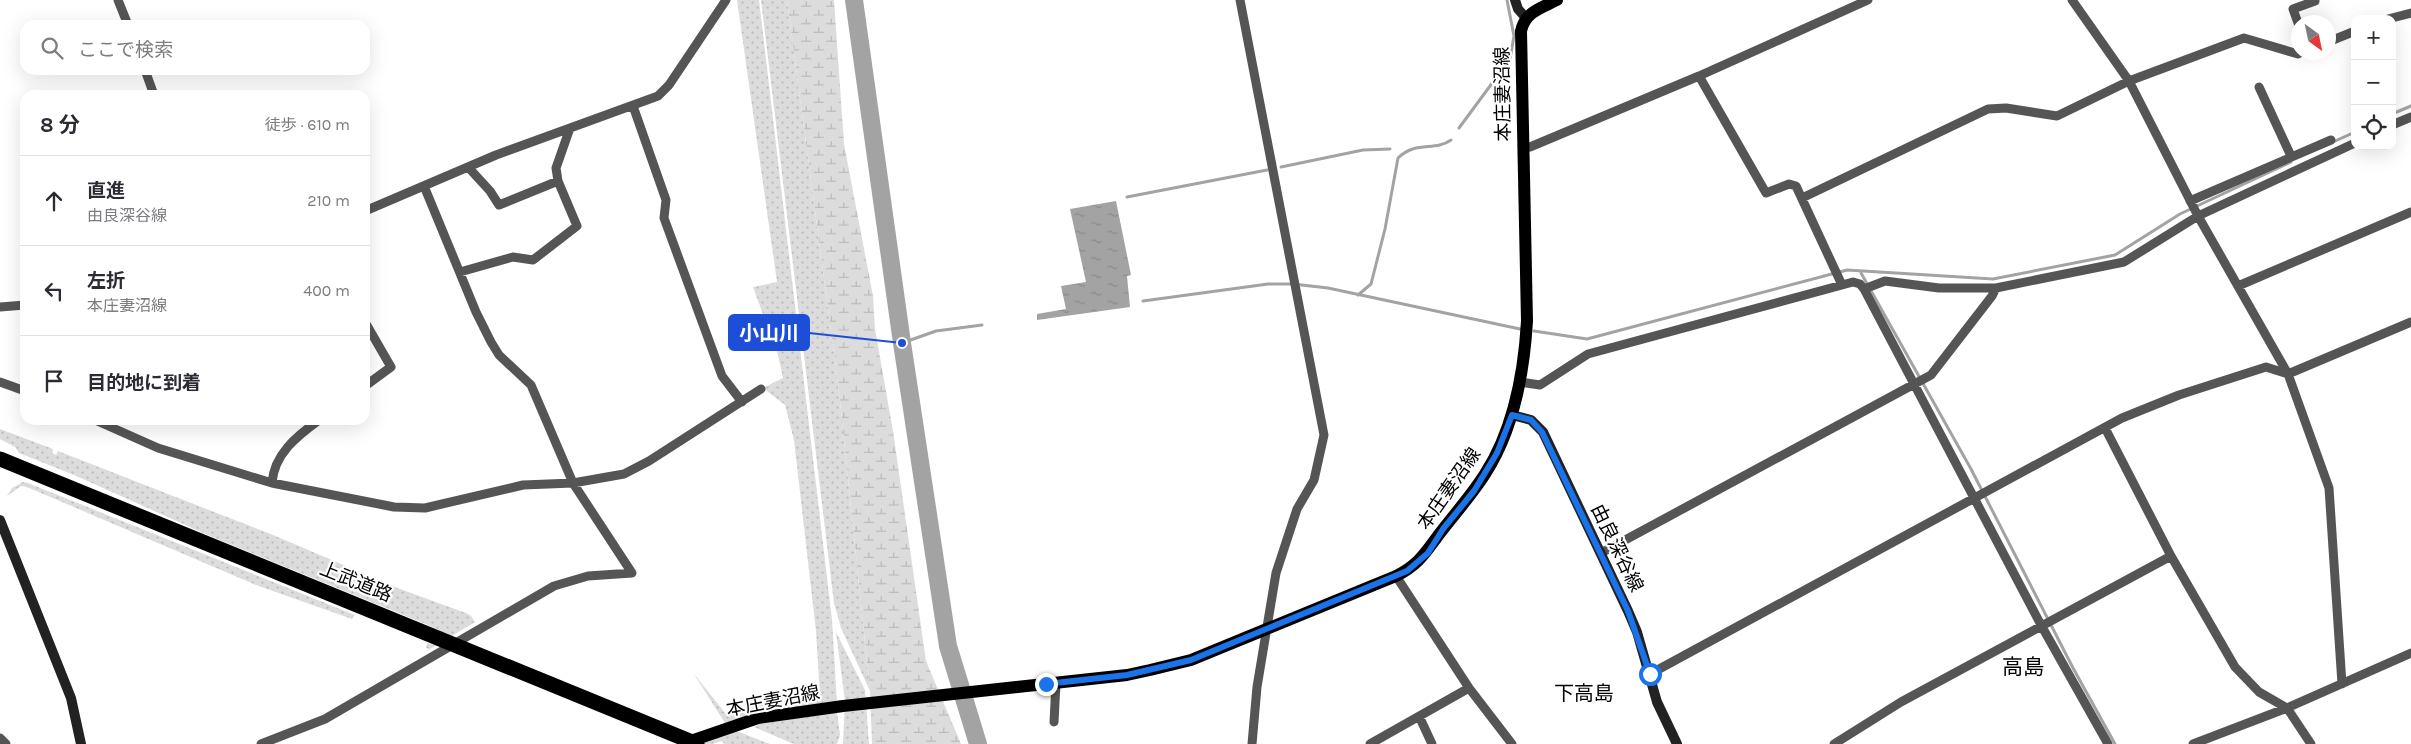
<!DOCTYPE html>
<html lang="ja">
<head>
<meta charset="utf-8">
<style>
	:root { --surface:#fff; --page:#f7f7f7; --text:#2b2b33; --muted:#7c7c81; --line:#e1e1e2 }
	body { margin:0; font-family:Karla,"Noto Sans JP",sans-serif; background:var(--page); color:var(--text) }
	.controls { position:absolute; right:15px; top:15px; display:grid; overflow:hidden; border-radius:10px; box-shadow:0 5px 20px #0002 }
	.controls button { width:45px; height:45px; display:grid; place-items:center; padding:0; border:0; border-bottom:1px solid var(--line); background:var(--surface); color:var(--text); font:25px sans-serif }
	.compass { position:absolute; left:2291px; top:15px; width:45px; height:45px; border-radius:50%; background:var(--surface); box-shadow:0 5px 20px #0002; rotate:147deg }
	.stop { position:absolute; width:15px; height:15px; margin:-11px; border:4px solid #1a73e8; border-radius:50%; background:#fff }
	.stop.end { background:#1a73e8; border-color:#fff; box-shadow:0 1px 5px #0008 }
	.list { margin:0; padding:0; list-style:none }
	h2 { display:flex; justify-content:space-between; align-items:center; height:65px; margin:0; padding:0 20px; font-size:21px }
	h2 small { font-size:16px; font-weight:400; color:var(--muted) }
	.list li { display:grid; grid-template-columns:32px 1fr auto; gap:15px; align-items:center; box-sizing:border-box; height:90px; padding:0 20px; border-top:1px solid var(--line) }
	.list b { display:block; font-size:19px; white-space:nowrap }
	.list p { margin:0; font-size:16px; white-space:nowrap; color:var(--muted) }
	.list em { font-size:16px; font-style:normal; color:var(--muted) }
	.icon { flex:none; width:28px; height:28px; fill:none; stroke:currentColor; stroke-width:2; stroke-linecap:round; stroke-linejoin:round }
	.map { position:relative; flex:none; width:2411px; height:744px; overflow:hidden }
	.search { position:absolute; background:var(--surface); box-shadow:0 5px 20px #0002; left:20px; top:20px; width:350px; height:55px; display:flex; align-items:center; gap:12px; box-sizing:border-box; padding:0 18px; border-radius:15px; color:var(--muted); font-size:19px }
	.panel { position:absolute; background:var(--surface); box-shadow:0 5px 20px #0002; left:20px; top:90px; width:350px; height:335px; border-radius:15px }
	.map>svg:first-child { display:block }
	.grass { fill:url(#grass-dots) }
	.wetland { fill:url(#wetland-marsh) }
	.water { fill:url(#water-ripples) }
	.lines { fill:none; stroke-linecap:round; stroke-linejoin:round }
	.stream { stroke:#a3a3a3; stroke-width:3 }
	.river { stroke:#a3a3a3; stroke-width:18 }
	.street { stroke:#555; stroke-width:9 }
	.secondary { stroke:#222; stroke-width:10 }
	.primary { stroke:#000; stroke-width:12 }
	.highway { stroke:#000; stroke-width:15 }
	.route { stroke:#1a73e8; stroke-width:6 }
	.labels { text-anchor:middle; dominant-baseline:central; stroke-width:4.5; stroke-linejoin:round; paint-order:stroke }
	.street-label { font-size:19px; fill:#000; stroke:#fff }
	.neighbourhood-label { font-size:20px; fill:#000; stroke:#fff }
	.quarter-label { font-size:21px; fill:#000; stroke:#fff }
	.leader { fill:none; stroke:#1d4ed8; stroke-width:2 }
	.callout-dot { fill:#1d4ed8; stroke:#fff; stroke-width:2 }
	.callout { fill:#1d4ed8; stroke:#1d4ed8; stroke-width:2 }
	.callout-label { font-size:20px; text-anchor:middle; font-weight:bold; fill:#fff }
</style>
</head>
<body>
<div class="map">
<svg width="2411" height="744" viewBox="0 0 2411 744">
	<defs>
		<pattern id="grass-dots" width="8" height="8" patternUnits="userSpaceOnUse" patternTransform="scale(1.25)"><rect width="8" height="8" fill="#dcdcdc"/><path d="M2 2h.1M6 6h.1" fill="none" stroke="#bbb" stroke-width="1.8" stroke-linecap="round"/></pattern>
		<pattern id="wetland-marsh" width="20" height="14" patternUnits="userSpaceOnUse" patternTransform="scale(1.25)"><rect width="20" height="14" fill="#dcdcdc"/><path d="M1 5h8M5 5V1M11 12h8M15 12V8" fill="none" stroke="#bbb"/></pattern>
		<pattern id="water-ripples" width="26" height="14" patternUnits="userSpaceOnUse" patternTransform="scale(1.25)"><rect width="26" height="14" fill="#a3a3a3"/><path d="M2 4q2-2 4 0t4 0M15 11q2-2 4 0t4 0" fill="none" stroke="#8b8b8b"/></pattern>
	</defs>
	<rect width="100%" height="100%" fill="#fff"/>
	<!-- grass -->
	<path class="grass" d="M737 0H759L832 620 837 703 725 723 694 674 726 714 769 703 820 696 816 631 794 440 785 405 763 388 783 378 778 355 753 287 777 282Z
		M761 0H787L839 391 870 691 841 628 834 603Z
		M0 429 53 449 52 453 56 455 58 451 273 535 400 589 466 613 471 616 475 622 430 649 426 648 427 643 434 645 440 631 428 625 210 536 74 475 19 453 15 447 0 439Z
		M23 482 28 483 355 615 352 619 256 585 27 487 21 486 7 496 12 488Z
		M836 632 865 690 869 744H843L845 701Z
		M837 712 840 735 837 744H794L754 727 760 724Z
		M734 730 770 744H724L722 741 712 744H696Z"/>
	<!-- wetland -->
	<path class="wetland" d="M787 0H834L844 144 873 296 875 329 893 431 926 661 961 744H872L870 691 839 391Z"/>
	<!-- water -->
	<path class="water" d="M1116 201 1131 275 1127 276 1130 307 1037 320V314L1066 309 1061 286 1086 282 1070 209Z"/>
	<g class="lines">
		<!-- stream -->
		<path class="stream" d="M2392 114 2411 106
			M1459 128 1510 59 1514 36 1507 0
			M2333 142 2355 132
			M1281 167 1363 150 1390 149
			M1127 197 1267 170
			M1861 273 1971 469 2073 668 2115 744
			M1358 295 1371 284 1385 229 1398 158C1417 140 1434 152 1451 140
			M1143 301 1268 284H1293L1328 288 1520 329
			M1534 331 1587 339 1847 270 1993 279 2115 255 2180 214 2291 162
			M902 343 936 331 982 325"/>
		<!-- river -->
		<path class="river" d="M854 0 902 343 948 646 978 744"/>
		<!-- street -->
		<path class="street" d="M118 0 128 25
			M1240 0 1324 435 1314 480 1297 509 1276 573 1257 687 1252 744
			M2072 0 2129 81 2198 216 2288 374 2329 488 2342 684
			M2388 19 2411 13
			M2298 23 2293 9 2315 1
			M2328 42 2355 31
			M145 70 154 95
			M1699 76 1766 193 1789 184 1796 186 1842 285
			M2259 87 2291 156
			M633 106 666 200 664 218 722 376 742 402
			M2392 125 2411 117
			M1523 147H1530L1699 76 1868 0
			M468 167 490 191 499 205 558 181
			M424 186 476 312 491 342 499 355 531 385 573 483 632 573
			M1802 198 1988 109 2006 108 2057 116 2129 81 2244 38 2298 54 2301 52
			M2190 201 2331 140
			M365 211 496 155 658 96 669 85 726 0
			M460 272 513 257 533 260 577 226 558 181 556 168 570 128
			M2238 286 2411 212
			M1864 289 2041 625 2108 744
			M0 307 25 305
			M365 322 391 367 365 386
			M0 382 25 391
			M1520 382 1540 385 1588 354 1853 282 1860 284 1864 289 1885 281 1939 288H1996L2124 262 2198 216 2355 143
			M95 420 158 448 272 483 394 507 425 508 523 485 573 483 624 474 649 461 761 389
			M2105 428 2171 556 2235 667 2259 692 2287 708 2311 744
			M272 483C274 454 297 436 319 420
			M1601 553 1931 375 1992 296 1996 288
			M1396 576 1469 688 1512 744
			M1650 674 2122 418 2179 395 2266 367 2288 374 2411 322
			M1419 716 1432 744
			M1054 722 1056 683
			M0 738 6 744
			M261 744 325 719 554 586 588 576 632 573
			M1370 744 1469 688
			M1834 744 1901 702 2171 556
			M2193 744 2287 708 2411 653"/>
		<!-- secondary -->
		<path class="secondary" d="M1515 0 1518 9 1526 18
			M1512 415 1531 420 1543 432 1628 611 1637 632 1657 702 1677 744
			M0 520 71 698 81 744"/>
		<!-- primary -->
		<path class="primary" d="M685 743 758 718 843 706 1127 675 1150 670 1191 660 1396 576C1422 563 1427 549 1444 528 1458 510 1473 493 1485 474 1514 429 1524 373 1527 321L1521 31C1525 12 1541 8 1557 0"/>
		<!-- highway -->
		<path class="highway" d="M0 459 697 744"/>
	</g>
	<g class="lines">
		<!-- route -->
		<path class="route" d="M1046 684 1127 675 1191 660 1407 571 1428 553 1443 529 1474 491 1497 453 1512 415 1531 420 1542 432 1628 611 1650 674"/>
	</g>
	<g class="labels">
		<!-- street labels -->
		<g class="street-label">
			<text transform="translate(1503 94) rotate(-91)">本庄妻沼線</text>
			<text transform="translate(1449 489) rotate(-55)">本庄妻沼線</text>
			<text transform="translate(1617 548) rotate(64)">由良深谷線</text>
			<text transform="translate(356 582) rotate(22)">上武道路</text>
			<text transform="translate(773 701) rotate(-11)">本庄妻沼線</text>
		</g>
		<!-- neighbourhood labels -->
		<g class="neighbourhood-label">
			<text x="1584" y="693">下高島</text>
		</g>
		<!-- quarter labels -->
		<g class="quarter-label">
			<text x="2023" y="667">高島</text>
		</g>
	</g>
	<!-- callouts -->
	<path class="leader" d="M902 343L809 333"/>
	<circle class="callout-dot" cx="902" cy="343" r="5"/>
	<rect class="callout" x="729" y="315" width="80" height="35" rx="5"/>
	<g class="callout-label">
		<text x="769" y="340">小山川</text>
	</g>
</svg>
<div class="controls">
<button>+</button>
<button>−</button>
<button><svg class="icon" aria-label="locate" viewBox="0 0 24 24"><circle cx="12" cy="12" r="6"/><path d="M12 2v4M12 18v4M2 12h4M18 12h4"/></svg></button>
</div>
<svg class="compass" viewBox="-18 -18 36 36"><path d="M0-13l5 13h-10z" fill="#e53935"/><path d="M0 13l5-13h-10z" fill="#7c7c81"/></svg>
<div class="stop" style="left:1650px;top:674px"></div>
<div class="stop end" style="left:1046px;top:684px"></div>
<div class="search"><svg class="icon" aria-label="search" viewBox="0 0 24 24"><circle cx="10" cy="10" r="6"/><path d="M15 15l6 6"/></svg>ここで検索</div>
<section class="panel">
<h2>8 分<small>徒歩 · 610 m</small></h2>
<ul class="list">
<li><svg class="icon" aria-label="ahead" viewBox="0 0 24 24"><path d="M12 20V5M6 11l6-6 6 6"/></svg><div><b>直進</b><p>由良深谷線</p></div><em>210 m</em></li>
<li><svg class="icon" aria-label="left" viewBox="0 0 24 24"><path d="M17 20v-9H6M10 6l-5 5 5 5"/></svg><div><b>左折</b><p>本庄妻沼線</p></div><em>400 m</em></li>
<li><svg class="icon" aria-label="arrive" viewBox="0 0 24 24"><path d="M6 21V4h12l-3 4 3 4H6"/></svg><div><b>目的地に到着</b></div></li>
</ul>
</section>
</div>
</body>
</html>
